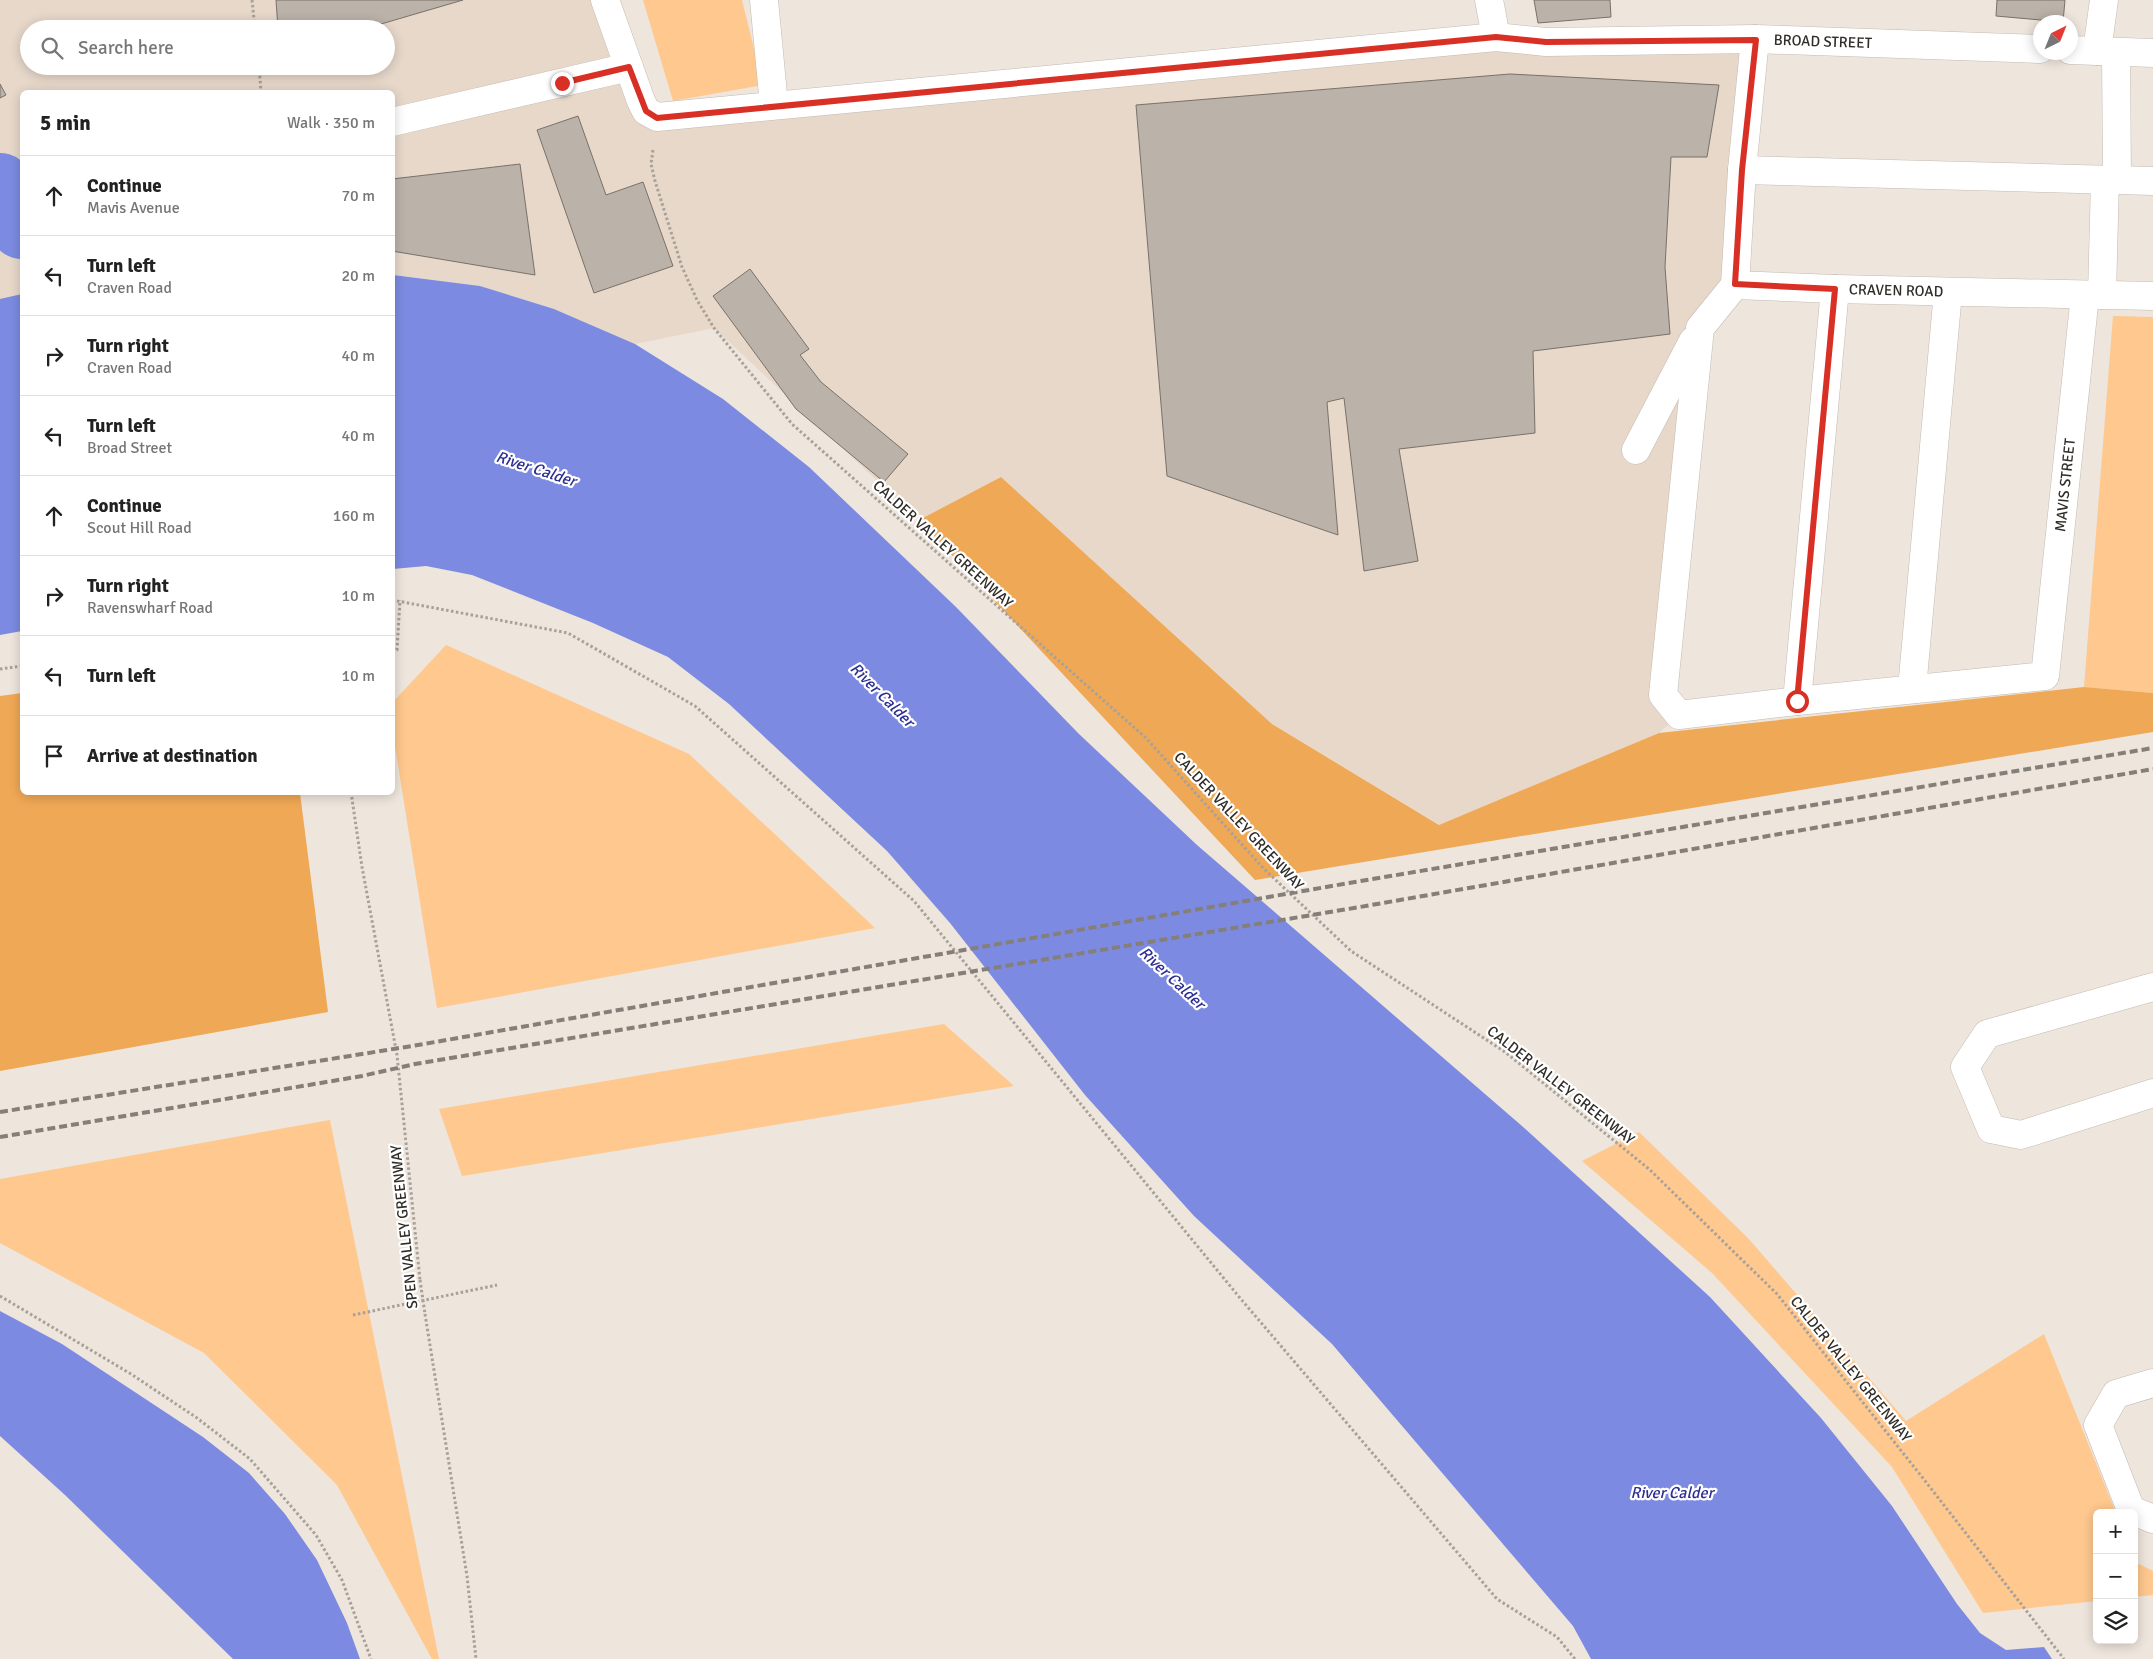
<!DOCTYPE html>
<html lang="en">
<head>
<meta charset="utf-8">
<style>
	:root { --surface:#fff; --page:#f2f2f2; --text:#222; --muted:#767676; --line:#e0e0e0 }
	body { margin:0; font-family:Signika,sans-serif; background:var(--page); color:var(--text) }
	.controls { position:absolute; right:15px; bottom:15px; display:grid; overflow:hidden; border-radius:8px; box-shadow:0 2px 12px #0003 }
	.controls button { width:45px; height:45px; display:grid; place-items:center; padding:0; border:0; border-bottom:1px solid var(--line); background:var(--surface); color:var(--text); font:25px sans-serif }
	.compass { position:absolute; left:2033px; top:15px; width:45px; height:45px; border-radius:50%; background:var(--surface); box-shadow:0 2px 12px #0003; rotate:43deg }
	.stop { position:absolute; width:15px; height:15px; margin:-11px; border:4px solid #d93025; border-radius:50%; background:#fff }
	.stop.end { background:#d93025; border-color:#fff; box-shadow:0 1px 5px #0008 }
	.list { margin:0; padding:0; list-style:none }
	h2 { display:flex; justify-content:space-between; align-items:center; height:65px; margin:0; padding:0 20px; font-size:21px }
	h2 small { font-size:16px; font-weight:400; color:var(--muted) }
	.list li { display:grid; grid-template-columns:32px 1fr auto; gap:15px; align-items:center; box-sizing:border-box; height:80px; padding:0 20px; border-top:1px solid var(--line) }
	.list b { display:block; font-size:19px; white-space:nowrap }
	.list p { margin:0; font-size:16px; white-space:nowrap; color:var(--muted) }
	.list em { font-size:16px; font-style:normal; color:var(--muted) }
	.icon { flex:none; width:28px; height:28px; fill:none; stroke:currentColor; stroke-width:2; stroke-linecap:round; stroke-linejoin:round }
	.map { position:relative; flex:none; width:2153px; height:1659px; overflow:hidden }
	.search { position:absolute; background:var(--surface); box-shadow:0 2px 12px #0003; left:20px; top:20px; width:375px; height:55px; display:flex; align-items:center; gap:12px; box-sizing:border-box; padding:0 18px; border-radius:28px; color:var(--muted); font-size:19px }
	.panel { position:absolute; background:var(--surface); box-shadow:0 2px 12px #0003; left:20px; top:90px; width:375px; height:705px; border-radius:8px }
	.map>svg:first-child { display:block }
	.built { fill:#e7d8ca; fill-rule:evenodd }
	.green { fill:#fec88e }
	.forest { fill:#efa855 }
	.water { fill:#7c8be1 }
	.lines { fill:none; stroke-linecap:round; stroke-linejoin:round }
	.river { stroke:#7c8be1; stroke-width:66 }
	.building { fill:#bbb2a9; stroke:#797169 }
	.minor-casing { stroke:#c3bab1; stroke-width:29 }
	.path { stroke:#a7a19a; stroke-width:3; stroke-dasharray:2.5 2.5; stroke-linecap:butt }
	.minor { stroke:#fff; stroke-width:28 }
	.rail { stroke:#857f79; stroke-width:4; stroke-dasharray:8 4; stroke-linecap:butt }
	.path-bridge { stroke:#a7a19a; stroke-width:3; stroke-dasharray:2.5 2.5; stroke-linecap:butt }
	.route { stroke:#d93025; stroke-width:6 }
	.labels { text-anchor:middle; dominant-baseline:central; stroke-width:4.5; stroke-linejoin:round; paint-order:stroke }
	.street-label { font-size:15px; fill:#302d29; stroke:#fff }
	.water-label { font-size:16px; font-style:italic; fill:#2d2f92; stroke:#fff }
</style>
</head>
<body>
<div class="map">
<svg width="2153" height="1659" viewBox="0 0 2153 1659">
	<rect width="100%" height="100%" fill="#eee5dc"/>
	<!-- built -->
	<path class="built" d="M0 0H608L646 111 1496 37 1755 39 1735 285 1700 328 1663 695 1679 715 1659 733 1440 825 1272 724 1001 477 919 520 714 328 635 344 554 309 480 286 393 275 392 92H22V306L0 309ZM29 29H386V66H29Z"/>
	<!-- green -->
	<path class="green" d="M643 0H742L763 85 673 101Z
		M2113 316 2153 317V693L2084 687Z
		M446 645 689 754 875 928 437 1008 393 734 392 703Z
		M944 1024 1014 1086 462 1176 439 1109Z
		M330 1120 439 1659H432L337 1485 204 1353 0 1243V1179Z
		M1639 1132 1748 1238 1906 1421 2044 1334 2116 1513H2097V1601L1983 1613 1892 1467 1712 1273 1582 1161Z
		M2134 1559 2135 1562 2153 1571V1595L2134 1597Z"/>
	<!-- forest -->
	<path class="forest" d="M1001 477 1272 724 1439 825 1659 733 2084 687 2153 693V732L1255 880 919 520Z
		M22 693V792L300 793 328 1012 0 1071V696Z"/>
	<!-- water -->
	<path class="water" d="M393 275 480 286 554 309 635 344 723 399 809 467 956 607 1079 734 1197 845 1522 1126 1710 1297 1821 1418 1892 1506 1957 1604 1980 1633 2006 1650 2044 1647 2052 1659H1591L1573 1626 1332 1344 1194 1216 1085 1095 950 923 887 851 729 704 668 657 593 623 472 575 426 566 393 569Z
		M22 294V631L0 635V299Z
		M0 1311 62 1344 203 1437 249 1473 285 1514 317 1560 347 1623 360 1659H233L65 1495 0 1436Z"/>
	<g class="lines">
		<!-- river -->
		<path class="river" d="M0 186 22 226"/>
	</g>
	<!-- building -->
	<path class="building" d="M276 0H463L364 29H278Z
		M1534 0H1610L1611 17 1538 23Z
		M1997 0H2065L2063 22 1996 16Z
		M1510 74 1719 85 1707 157H1671L1665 267 1670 334 1533 351 1535 433 1399 449 1418 561 1364 571 1344 398 1327 402 1338 535 1167 476 1136 105Z
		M0 84 6 95 0 98Z
		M578 116 606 195 643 182 673 266 594 293 537 130Z
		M520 164 535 275 392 251V179Z
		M750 269 809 349 800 355 821 382 908 454 884 482 796 409 713 296Z"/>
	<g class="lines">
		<defs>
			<g id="minor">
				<path id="s1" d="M605 0 641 101 646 111 657 117 1496 37 1546 42 1755 39 2040 49"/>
				<path d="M764 0 774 105"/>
				<path d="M1489 0 1496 37"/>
				<path id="s2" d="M1755 39 1742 170 1735 285 1835 289 2153 296"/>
				<path d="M2070 50 2153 53"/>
				<path d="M2097 51 2104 0"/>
				<path d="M2116 52 2117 180"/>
				<path d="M392 122 629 67"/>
				<path d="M1742 170 2153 181"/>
				<path id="s3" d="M1735 285 1700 328 1663 695 1679 715 1797 701 2045 676 2085 295"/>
				<path d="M2102 295 2105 180"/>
				<path d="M1636 450 1693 341"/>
				<path d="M1912 689 1948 292"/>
				<path d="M1797 701 1835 289"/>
				<path d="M2153 987 1987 1034 1965 1067 1991 1129 2021 1135 2153 1093"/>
				<path d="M2153 1383 2116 1394 2098 1425 2131 1510 2153 1519"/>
			</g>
		</defs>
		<!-- minor casing -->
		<use href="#minor" class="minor-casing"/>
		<!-- path -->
		<path class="path" d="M252 0 255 29
			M259 66 261 92
			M653 150 651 164 655 181 682 267 697 300 714 328 792 424 1146 738 1263 868 1351 951 1505 1052 1649 1169 1777 1294 1922 1477 2064 1659
			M392 600 568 633 695 706 914 901 1240 1298 1497 1599 1557 1637 1575 1659
			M392 652 397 650 400 600
			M0 669 22 666
			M351 792 362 867 397 1055 420 1280
			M0 1296 131 1374 197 1418 250 1459 316 1535 342 1580 371 1659
			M425 1314 467 1576 476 1659
			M353 1315 497 1285"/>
		<!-- minor -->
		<use href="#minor" class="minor"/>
		<!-- rail -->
		<path class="rail" d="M0 1112 412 1046 1349 883 2153 748
			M0 1137 362 1076 415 1064 1354 908 2153 769"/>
		<!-- path-bridge -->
		<path class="path-bridge" d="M420 1280 425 1314"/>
	</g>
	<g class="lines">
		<!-- route -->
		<path class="route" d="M562 83 629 67 646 111 657 118 1496 37 1546 42 1756 40 1742 170 1735 284 1835 289 1797 701"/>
	</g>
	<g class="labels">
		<!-- street labels -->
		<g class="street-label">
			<text stroke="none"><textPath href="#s1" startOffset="1301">BROAD STREET</textPath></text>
			<text stroke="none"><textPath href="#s2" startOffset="408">CRAVEN ROAD</textPath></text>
			<text stroke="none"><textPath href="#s3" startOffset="1010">MAVIS STREET</textPath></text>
			<text transform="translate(943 544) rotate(42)">CALDER VALLEY GREENWAY</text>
			<text transform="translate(1239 821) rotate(47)">CALDER VALLEY GREENWAY</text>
			<text transform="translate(1561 1085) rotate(38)">CALDER VALLEY GREENWAY</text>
			<text transform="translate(404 1227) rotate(-96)">SPEN VALLEY GREENWAY</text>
			<text transform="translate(1851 1369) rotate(51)">CALDER VALLEY GREENWAY</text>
		</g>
		<!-- water labels -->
		<g class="water-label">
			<text transform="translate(536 469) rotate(18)">River Calder</text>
			<text transform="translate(882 695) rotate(45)">River Calder</text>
			<text transform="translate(1172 978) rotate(43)">River Calder</text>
			<text x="1672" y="1493">River Calder</text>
		</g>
	</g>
</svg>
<div class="controls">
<button>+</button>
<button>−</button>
<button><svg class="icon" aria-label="layers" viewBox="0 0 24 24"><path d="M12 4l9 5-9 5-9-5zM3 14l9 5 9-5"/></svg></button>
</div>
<svg class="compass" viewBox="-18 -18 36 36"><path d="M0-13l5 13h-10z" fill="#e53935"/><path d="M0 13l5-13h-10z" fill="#767676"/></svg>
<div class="stop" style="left:1797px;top:701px"></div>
<div class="stop end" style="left:562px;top:83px"></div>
<div class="search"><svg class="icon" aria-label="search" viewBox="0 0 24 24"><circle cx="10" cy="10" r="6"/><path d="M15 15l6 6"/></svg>Search here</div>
<section class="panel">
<h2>5 min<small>Walk · 350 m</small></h2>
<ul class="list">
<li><svg class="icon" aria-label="ahead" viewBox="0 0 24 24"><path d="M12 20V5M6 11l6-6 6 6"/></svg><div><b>Continue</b><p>Mavis Avenue</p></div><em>70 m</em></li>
<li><svg class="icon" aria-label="left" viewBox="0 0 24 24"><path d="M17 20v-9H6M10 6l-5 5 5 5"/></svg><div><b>Turn left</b><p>Craven Road</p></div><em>20 m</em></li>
<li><svg class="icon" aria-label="right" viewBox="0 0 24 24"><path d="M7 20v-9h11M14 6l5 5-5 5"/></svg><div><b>Turn right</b><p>Craven Road</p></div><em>40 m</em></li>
<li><svg class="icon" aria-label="left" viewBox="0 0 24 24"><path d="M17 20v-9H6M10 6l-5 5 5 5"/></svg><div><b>Turn left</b><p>Broad Street</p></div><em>40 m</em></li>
<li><svg class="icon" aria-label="ahead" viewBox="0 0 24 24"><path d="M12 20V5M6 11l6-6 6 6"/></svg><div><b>Continue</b><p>Scout Hill Road</p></div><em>160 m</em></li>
<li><svg class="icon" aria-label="right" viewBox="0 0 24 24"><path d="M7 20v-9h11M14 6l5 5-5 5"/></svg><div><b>Turn right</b><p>Ravenswharf Road</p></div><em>10 m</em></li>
<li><svg class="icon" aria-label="left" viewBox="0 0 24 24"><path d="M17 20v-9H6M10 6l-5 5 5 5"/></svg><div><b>Turn left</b></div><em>10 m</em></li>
<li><svg class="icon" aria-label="arrive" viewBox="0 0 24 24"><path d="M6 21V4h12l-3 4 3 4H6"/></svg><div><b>Arrive at destination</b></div></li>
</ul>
</section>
</div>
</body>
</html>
